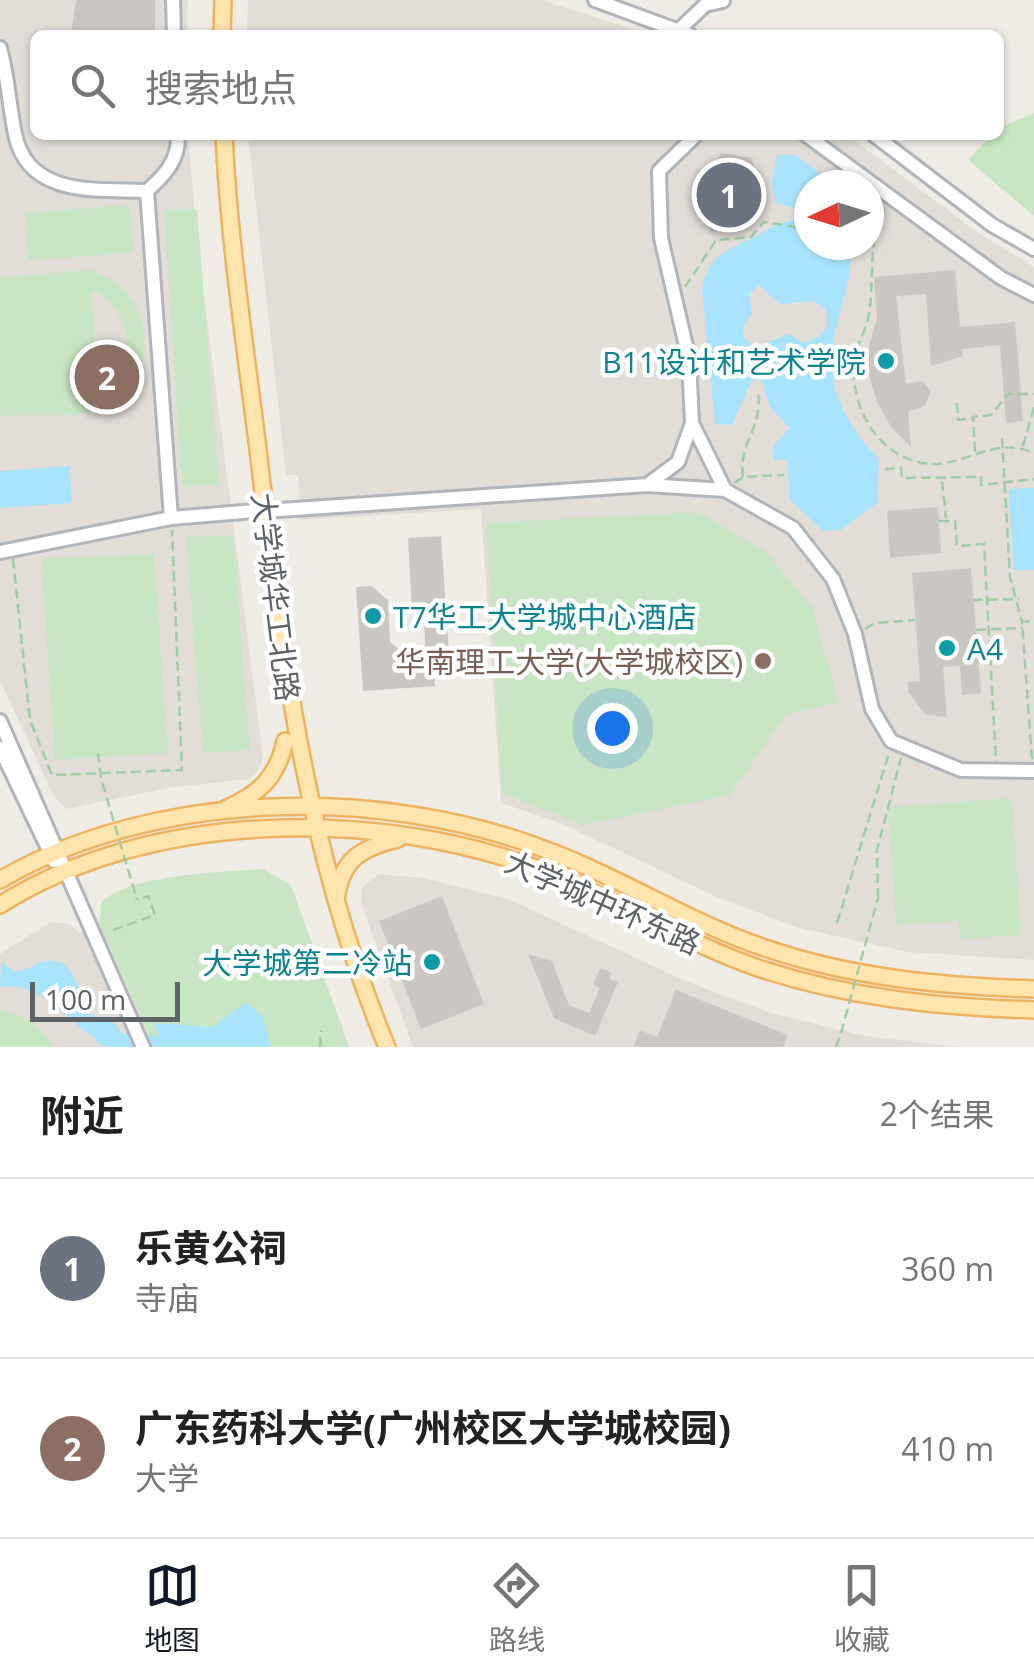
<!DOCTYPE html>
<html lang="zh">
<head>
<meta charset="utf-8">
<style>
	:root { --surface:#fff; --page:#f2f2f2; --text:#222; --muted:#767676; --line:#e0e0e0; --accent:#111827 }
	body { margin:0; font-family:"Open Sans","Noto Sans SC",sans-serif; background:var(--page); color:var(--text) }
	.compass { position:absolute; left:794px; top:170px; width:90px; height:90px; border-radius:50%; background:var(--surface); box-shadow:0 2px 8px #0004; rotate:266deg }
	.scale { position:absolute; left:30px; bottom:25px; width:150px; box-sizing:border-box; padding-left:10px; border:5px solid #5d6266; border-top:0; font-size:28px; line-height:35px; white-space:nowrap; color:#5d6266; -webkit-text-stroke:8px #fff; paint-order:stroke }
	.you { position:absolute; left:612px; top:728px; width:35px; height:35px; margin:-25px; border:8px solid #fff; border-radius:50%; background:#1a73e8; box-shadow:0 0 0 15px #1a73e833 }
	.badge { display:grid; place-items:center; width:65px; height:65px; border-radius:50%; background:var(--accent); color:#fff; font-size:32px; font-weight:700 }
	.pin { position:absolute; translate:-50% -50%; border:5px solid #fff; box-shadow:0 2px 10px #0006 }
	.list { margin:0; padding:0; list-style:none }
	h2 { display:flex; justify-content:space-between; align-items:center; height:130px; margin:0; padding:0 40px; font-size:42px }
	h2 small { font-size:32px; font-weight:400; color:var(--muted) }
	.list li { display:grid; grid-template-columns:65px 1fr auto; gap:30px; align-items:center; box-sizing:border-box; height:180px; padding:0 40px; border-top:2px solid var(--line) }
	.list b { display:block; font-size:38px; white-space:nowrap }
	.list p { margin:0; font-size:32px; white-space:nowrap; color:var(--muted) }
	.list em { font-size:32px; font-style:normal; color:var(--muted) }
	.icon { flex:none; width:55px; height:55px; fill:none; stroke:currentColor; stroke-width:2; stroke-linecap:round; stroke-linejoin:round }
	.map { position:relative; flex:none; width:1034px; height:1047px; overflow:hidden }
	.search { position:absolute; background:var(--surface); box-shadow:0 2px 8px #0004; left:30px; right:30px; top:30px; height:110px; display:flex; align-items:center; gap:25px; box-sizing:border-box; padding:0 35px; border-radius:15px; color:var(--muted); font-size:38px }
	.sheet { height:490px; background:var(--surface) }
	nav { display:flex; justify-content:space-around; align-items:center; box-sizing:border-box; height:140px; border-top:2px solid var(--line); background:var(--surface); font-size:28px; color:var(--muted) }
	nav a { display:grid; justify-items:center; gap:5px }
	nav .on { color:var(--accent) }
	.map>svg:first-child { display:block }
	.education { fill:#e2ddd7; fill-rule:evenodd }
	.green { fill:#c8e6c3; fill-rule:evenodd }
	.water { fill:#a8e4fd; fill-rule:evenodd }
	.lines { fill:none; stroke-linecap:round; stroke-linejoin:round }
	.river { stroke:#a8e4fd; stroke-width:18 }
	.building { fill:#cac7c3 }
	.minor-casing { stroke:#b1b4b8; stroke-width:18 }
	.major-casing { stroke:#efb35f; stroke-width:20 }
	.path { stroke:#9fcca5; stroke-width:2.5; stroke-dasharray:10 5; stroke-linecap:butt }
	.minor { stroke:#fff; stroke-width:12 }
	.major { stroke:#fde5ad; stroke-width:15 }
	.path-bridge { stroke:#9fcca5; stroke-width:2.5; stroke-dasharray:10 5; stroke-linecap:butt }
	.culture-dot { fill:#0f9aa8; stroke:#fff; stroke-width:4 }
	.education-dot { fill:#8d6e63; stroke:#fff; stroke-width:4 }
	.labels { text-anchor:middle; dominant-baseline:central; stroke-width:9; stroke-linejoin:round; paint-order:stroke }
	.culture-label { font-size:30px; fill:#0d838f; stroke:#fff; text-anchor:end }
	.street-label { font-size:30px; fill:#5d6266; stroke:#fff }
	.education-label { font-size:30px; fill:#785e54; stroke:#fff; text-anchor:end }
</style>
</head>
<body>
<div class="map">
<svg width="1034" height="1047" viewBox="0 0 1034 1047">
	<rect width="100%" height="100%" fill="#efece6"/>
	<!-- education -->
	<path class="education" d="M0 0H188L187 35H35V135H188L198 249 263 757 258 771 249 779 173 787 66 809 54 797 0 680Z
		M248 0H541L651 35H247Z
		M248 135H847L977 232 1034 267V960L908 952 799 928 717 897 560 823 501 803 481 509 301 520 298 475H286ZM809 185H869V245H809Z
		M379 874 424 878 508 899 688 982 771 1013 866 1036 957 1047H413L361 903 362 887Z
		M51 922 70 924 79 933 99 924 155 1047H0V954Z"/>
	<!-- green -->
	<path class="green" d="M1034 113V216L968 160 992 135H999V128Z
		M130 205 134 253 28 260 25 213Z
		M197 209 219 485 182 487 164 210Z
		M91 270C100 275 112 279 119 285 158 317 153 390 102 409 74 419 30 414 0 416V277ZM91 289C134 312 140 363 99 392Z
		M698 512 766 552 812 607 839 702 786 715 730 795 583 825 502 793 486 523Z
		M233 535 250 750 203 753 186 537Z
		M154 554 168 753 55 760 41 559Z
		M1012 798 1021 935 960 939 958 921 896 925 888 807Z
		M263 869 291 885 349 1047H155L99 924 101 903C128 874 224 872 263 869Z
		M0 1009 31 1020 55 1047H0Z"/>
	<!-- water -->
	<path class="water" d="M777 155H796L835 185H809V212L776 203 772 183Z
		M792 220 809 229V245H848C854 267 847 285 841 307 823 371 832 411 879 459L877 503 841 530 823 531 790 500 787 460H773L774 445 790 428 771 409 761 379 751 381 732 425 715 424 702 288C709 257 722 252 749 240 766 232 771 225 792 220ZM758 285 780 304 814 301 826 310 828 325 818 337 803 343 789 334 755 347 743 337 744 324 752 314 749 295Z
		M69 466 72 503 0 508V471Z
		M1034 488V570H1014L1009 489Z
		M1 962 15 972C27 971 35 963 46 961 76 957 78 994 88 1013L116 1024 127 1047C73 1047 59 981 0 987Z
		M246 1002 262 1016 271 1047H164L154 1023 213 1027Z"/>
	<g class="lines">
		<!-- river -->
		<path class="river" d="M104 1036 125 1043 197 1047"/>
	</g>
	<!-- building -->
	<path class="building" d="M76 0H155V35H71Z
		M721 153 752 158 757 183 753 220 740 228 711 232 700 206 706 178Z
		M955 270 960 327 1015 322 1023 421 1006 423 1000 345 962 349 963 356 931 366 926 294 896 296 906 384 922 381 931 391 925 406 908 412 911 447 891 427 877 402 869 375V346L877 318 874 277Z
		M938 507 941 553 890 558 887 511Z
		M441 536 449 654 426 655 424 621 412 610 408 538Z
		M971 568 981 693 962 695 960 666 943 667 947 717 926 715 908 692V682L920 681 912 573Z
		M371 586 388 600 390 642 407 656 408 671 434 669 435 686 363 691 356 587Z
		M442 896 484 1004 421 1029 379 921Z
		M528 954 552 961 569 1005 589 1013 600 988 593 984 600 968 612 973 610 979 618 982 595 1036 554 1018Z
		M676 990 788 1035 783 1047H633L640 1030 657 1037Z"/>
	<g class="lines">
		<defs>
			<path id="minor" d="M173 0 174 35
				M595 0 690 35
				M682 27 705 5 723 1
				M0 48C8 77 9 105 15 134 28 198 98 189 147 191 165 175 179 160 178 135
				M696 135 659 171 661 238 689 359 692 423 725 490 793 528 833 579 855 634 872 709 891 741 961 770 1034 771
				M806 135 1001 278 1034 295
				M874 135 992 225 1034 249
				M147 191 171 518
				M647 485 678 462 692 423
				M265 511 647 485 725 490
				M0 552 171 518 255 511
				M0 721 143 1047
				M0 748 54 861"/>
			<path id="major" d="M222 35 223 0
				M224 135C229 243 246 351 259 458 283 664 307 854 387 1047
				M225 809C259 794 277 778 285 741
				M0 880C154 790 378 786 544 849 620 877 688 922 765 948 853 978 942 986 1034 989
				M336 900C341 860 360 848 398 839
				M0 905C148 811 374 808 536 868 612 897 681 941 758 968 848 998 939 1007 1034 1010"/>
		</defs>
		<!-- minor casing -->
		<use href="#minor" class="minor-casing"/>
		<!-- major casing -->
		<use href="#major" class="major-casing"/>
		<!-- path -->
		<path class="path" d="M884 209C867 244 875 277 869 314 867 329 857 343 855 358 848 402 875 455 923 463 963 470 993 434 1034 453
			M685 287 716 240 751 237 764 222 809 229
			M957 403 958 420 972 418
			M1002 438 1010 577 1022 622
			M1023 446 1034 407
			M975 452 973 417 991 415 1008 394H1034
			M885 469 901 468 902 478 981 477V485L1034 479
			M743 477C738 440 763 432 758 390
			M942 481 946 518
			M734 483 743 477 784 475
			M939 521H955L957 546 984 544 996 761
			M13 559 30 720 52 775 182 770 172 530
			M865 629 875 623 915 620
			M1032 759 1022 622 1034 621
			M878 898 877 850 901 758
			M837 923 889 753
			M113 930 155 915 148 896 137 900
			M320 1047 321 1031
			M836 1047 841 1033"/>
		<!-- minor -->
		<use href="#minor" class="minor"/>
		<!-- major -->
		<use href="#major" class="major"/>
		<!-- path-bridge -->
		<path class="path-bridge" d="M973 600 1019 599
			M976 630 1023 628
			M98 753 101 778 137 900
			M841 1033 878 898"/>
	</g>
	<!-- markers -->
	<g class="culture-dot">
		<circle cx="886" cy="361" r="10"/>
		<circle cx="373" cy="616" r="10"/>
		<circle cx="947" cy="648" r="10"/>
		<circle cx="432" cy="962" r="10"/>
	</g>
	<circle class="education-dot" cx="763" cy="661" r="10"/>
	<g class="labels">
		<!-- culture labels -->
		<g class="culture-label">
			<text x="866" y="361">B11设计和艺术学院</text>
			<text x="393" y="616" text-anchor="start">T7华工大学城中心酒店</text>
			<text x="967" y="648" text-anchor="start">A4</text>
			<text x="412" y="962">大学城第二冷站</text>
		</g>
		<!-- street labels -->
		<g class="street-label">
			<text transform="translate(276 597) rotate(83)">大学城华工北路</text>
			<text transform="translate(603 902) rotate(24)">大学城中环东路</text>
		</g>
		<!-- education labels -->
		<g class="education-label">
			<text x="743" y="661">华南理工大学(大学城校区)</text>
		</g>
	</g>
</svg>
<svg class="compass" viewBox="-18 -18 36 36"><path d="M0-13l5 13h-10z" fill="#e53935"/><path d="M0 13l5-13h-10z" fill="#767676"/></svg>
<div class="scale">100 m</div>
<div class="you"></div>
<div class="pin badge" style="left:729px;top:195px;background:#6b7280">1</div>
<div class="pin badge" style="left:107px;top:377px;background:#8d6e63">2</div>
<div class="search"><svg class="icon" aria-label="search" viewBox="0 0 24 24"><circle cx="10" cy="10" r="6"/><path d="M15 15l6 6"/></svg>搜索地点</div>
</div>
<section class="sheet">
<h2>附近<small>2个结果</small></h2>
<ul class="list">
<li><span class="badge" style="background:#6b7280">1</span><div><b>乐黄公祠</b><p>寺庙</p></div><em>360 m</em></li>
<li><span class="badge" style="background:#8d6e63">2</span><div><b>广东药科大学(广州校区大学城校园)</b><p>大学</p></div><em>410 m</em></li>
</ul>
</section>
<nav>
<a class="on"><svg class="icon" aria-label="map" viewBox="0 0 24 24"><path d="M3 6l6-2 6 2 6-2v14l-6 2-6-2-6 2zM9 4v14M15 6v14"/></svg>地图</a>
<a><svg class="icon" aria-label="directions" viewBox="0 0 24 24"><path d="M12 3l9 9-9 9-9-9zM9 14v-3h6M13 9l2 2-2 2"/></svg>路线</a>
<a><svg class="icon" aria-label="saved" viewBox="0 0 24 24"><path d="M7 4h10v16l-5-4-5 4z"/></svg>收藏</a>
</nav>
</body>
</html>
